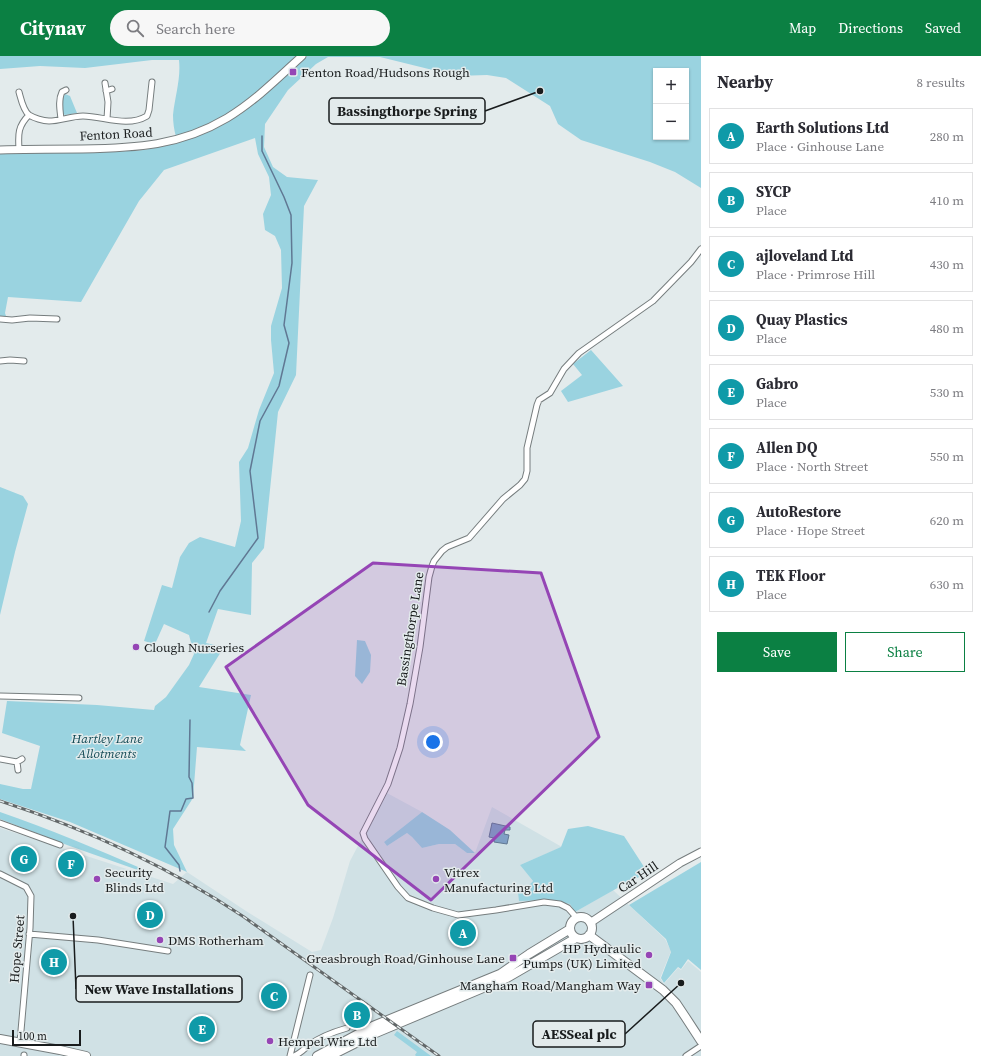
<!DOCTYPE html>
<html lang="en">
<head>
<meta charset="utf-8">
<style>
	:root { --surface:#fff; --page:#f7f7f7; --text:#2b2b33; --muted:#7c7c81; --line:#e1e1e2; --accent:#0b8043 }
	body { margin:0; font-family:"Source Serif 4",serif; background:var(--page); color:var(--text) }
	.controls { position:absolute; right:12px; top:12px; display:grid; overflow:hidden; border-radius:0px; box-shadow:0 1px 3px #0004 }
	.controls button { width:36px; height:36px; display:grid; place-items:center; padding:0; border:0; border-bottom:1px solid var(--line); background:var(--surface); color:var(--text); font:20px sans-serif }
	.scale { position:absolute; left:12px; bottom:10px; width:69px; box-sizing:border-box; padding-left:4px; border:2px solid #191c1d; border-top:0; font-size:11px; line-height:14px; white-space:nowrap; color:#191c1d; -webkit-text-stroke:3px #e3ebec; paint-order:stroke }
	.you { position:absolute; left:433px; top:686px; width:14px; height:14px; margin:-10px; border:3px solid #fff; border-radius:50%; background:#1a73e8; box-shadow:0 0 0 6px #1a73e833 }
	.badge { display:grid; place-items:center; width:26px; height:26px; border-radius:50%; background:var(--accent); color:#fff; font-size:13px; font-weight:700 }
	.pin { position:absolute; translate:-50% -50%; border:2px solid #fff; box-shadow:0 1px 4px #0006 }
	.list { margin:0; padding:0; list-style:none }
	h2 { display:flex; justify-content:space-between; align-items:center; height:52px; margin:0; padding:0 16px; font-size:17px }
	h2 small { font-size:13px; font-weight:400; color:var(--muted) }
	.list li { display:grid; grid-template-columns:26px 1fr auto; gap:12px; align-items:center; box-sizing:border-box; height:56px; margin:0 8px 8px; padding:0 8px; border:1px solid var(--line); border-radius:0px }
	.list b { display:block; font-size:15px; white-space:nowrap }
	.list p { margin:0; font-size:13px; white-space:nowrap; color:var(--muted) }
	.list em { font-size:13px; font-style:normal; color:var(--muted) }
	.actions { display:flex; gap:8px; padding:12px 16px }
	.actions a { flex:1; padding:9px 0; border:1px solid var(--accent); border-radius:0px; text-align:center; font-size:14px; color:var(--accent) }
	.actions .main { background:var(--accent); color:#fff }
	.icon { flex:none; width:22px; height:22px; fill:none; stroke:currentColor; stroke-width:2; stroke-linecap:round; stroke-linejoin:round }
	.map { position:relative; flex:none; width:701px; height:1000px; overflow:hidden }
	header { display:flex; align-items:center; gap:24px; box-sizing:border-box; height:56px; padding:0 20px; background:var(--accent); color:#fff }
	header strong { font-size:19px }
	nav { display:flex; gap:22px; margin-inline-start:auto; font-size:14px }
	.search { width:280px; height:36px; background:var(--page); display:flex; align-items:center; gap:10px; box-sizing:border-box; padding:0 14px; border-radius:22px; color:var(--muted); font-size:15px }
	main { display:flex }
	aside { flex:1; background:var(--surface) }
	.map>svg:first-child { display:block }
	.built { fill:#d0e1e5 }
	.green { fill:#9ad3e0; fill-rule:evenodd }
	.water { fill:#7f9fc5; stroke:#607893 }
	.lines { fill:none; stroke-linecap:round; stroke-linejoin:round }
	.stream { stroke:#607893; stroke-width:1.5 }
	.minor-casing { stroke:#767d7e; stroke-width:7 }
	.tertiary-casing { stroke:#767d7e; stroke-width:9 }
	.secondary-casing { stroke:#767d7e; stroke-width:9 }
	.primary-casing { stroke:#767d7e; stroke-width:10 }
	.minor { stroke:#fff; stroke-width:5 }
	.tertiary { stroke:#fff; stroke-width:7 }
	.secondary { stroke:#fff; stroke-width:7 }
	.primary { stroke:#fff; stroke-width:8 }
	.rail-casing { stroke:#636869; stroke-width:3 }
	.rail { stroke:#e3ebec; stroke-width:1.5; stroke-dasharray:4.5; stroke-linecap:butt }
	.marked { fill:#9545b5; fill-opacity:0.2; stroke:#9545b5; stroke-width:3; stroke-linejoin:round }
	.poi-dot { fill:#9545b5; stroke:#e3ebec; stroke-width:1.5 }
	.labels { text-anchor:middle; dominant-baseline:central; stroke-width:3; stroke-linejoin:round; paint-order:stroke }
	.poi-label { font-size:13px; fill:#191c1d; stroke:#e3ebec; text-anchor:start }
	.street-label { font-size:13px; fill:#191c1d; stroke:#e3ebec }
	.park-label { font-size:13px; font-style:italic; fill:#114954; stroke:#e3ebec }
	.leader { fill:none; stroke:#191c1d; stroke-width:1.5 }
	.callout-dot { fill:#191c1d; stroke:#e3ebec; stroke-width:1.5 }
	.callout { fill:#e3ebec; stroke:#191c1d; stroke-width:1.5 }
	.callout-label { font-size:14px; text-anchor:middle; font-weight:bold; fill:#191c1d }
</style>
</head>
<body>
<header>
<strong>Citynav</strong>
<div class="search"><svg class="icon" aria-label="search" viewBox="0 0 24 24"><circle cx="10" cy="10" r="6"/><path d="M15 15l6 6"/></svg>Search here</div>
<nav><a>Map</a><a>Directions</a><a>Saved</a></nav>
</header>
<main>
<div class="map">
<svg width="701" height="1000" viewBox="0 0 701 1000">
	<rect width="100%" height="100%" fill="#e3ebec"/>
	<!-- built -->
	<path class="built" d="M387 737 422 756 384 786 387 790 407 777 412 781 422 792 439 788H455L467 797H475L492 751 562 791 520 809 533 825 526 832 518 836 548 844 571 848 575 856 613 834 665 883 671 895 660 922 664 928 678 912 681 914 688 905 701 916V1000H0V772L173 828 187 816 246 855 312 896 321 894 333 862 350 805 360 786 367 775Z"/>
	<!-- green -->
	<path class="green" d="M0 0H299C276 21 253 42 227 59 211 69 193 75 176 81 174 74 173 66 173 59 175 40 181 23 179 4H152L85 12 40 10 0 13Z
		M307 0H701V132L675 116 650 106 581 84 558 68 550 50 506 22 487 19 457 20 380 1H328L316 8 288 34 265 68 264 91 273 111 287 121 318 124 304 150 296 319 278 356 264 492 252 507 251 559 218 553 206 587 224 591 199 631 251 639 240 689 246 695 197 691 193 742 173 773 174 789 187 816 70 766 0 743V728L23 733H31L40 690 2 677 7 645 97 649 154 654 155 650 166 641 189 609 194 598 189 579 164 568 155 588 144 585 162 529 172 532 180 501 189 487 200 481 235 491 241 465 239 406 248 392 259 354 274 317 271 284V270L282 232 281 194 275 180 265 174 263 158 271 139 269 121 258 98 255 82 164 114 139 145 81 246 8 241 5 257 6 260 9 261 0 260V97H11L111 96 144 94 169 89 213 74 241 58ZM656 15H686V81H656Z
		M65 38 70 40 77 57 65 59 62 57V44Z
		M591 294 623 330 568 346 561 335 582 319 573 308Z
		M0 431 23 440 28 448 15 496 0 559Z
		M357 584 365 585 371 599 370 616 362 628 355 620Z
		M0 756C49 773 97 793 145 814L149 818 67 789 0 763Z
		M422 756 450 774 475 797H467L455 788H439L422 792 412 781 407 777 387 790 384 786Z
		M588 770 624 780 648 817 628 826 575 856 570 848 548 844 519 845 518 836 526 832 533 825 520 809 561 791 568 773Z
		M701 806V914L688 903 681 913 678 911 664 927 661 922 671 896 666 883 629 849Z
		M397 975 431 1000H416L415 999 417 996 394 979Z"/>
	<!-- water -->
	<path class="water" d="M492 767 510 771V774H505L504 778 509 779 507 788 494 786V782L489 781Z"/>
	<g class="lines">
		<!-- stream -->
		<path class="stream" d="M209 556 220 535 258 482 250 415 260 365 279 330 289 287 284 269 292 207 291 159 284 141 262 95V80
			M180 815 179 809 165 791 170 755H181L186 743 193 742 192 727 189 721 190 664"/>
		<defs>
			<path id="minor" d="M105 27 108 46 107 63
				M106 35 112 33
				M19 36C21 43 23 54 29 59 34 62 43 65 49 65 60 65 71 60 83 60 103 60 127 72 147 60L149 54 152 26
				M61 63C60 54 58 44 62 36L66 34
				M19 93C18 78 18 70 29 59
				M0 263 12 264 30 262 57 263
				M0 305 10 304 24 305
				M0 640 79 642
				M0 703 17 706
				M18 714 17 706 22 703
				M0 767 60 789
				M0 818 26 831 31 840 30 872 20 986
				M577 862 568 852 560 848 544 846 496 854 458 859 433 852 408 842 398 831 365 783 363 777 388 728 400 692 410 648 420 591 429 521 432 510 434 505 442 495 447 491 469 482 503 443 520 429 525 423 527 415V392L537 349 539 344 550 337 564 313 579 297 653 245 691 206 701 193
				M29 878 98 884 168 895
				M24 1000V999
				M290 1000 310 919
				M294 1000C301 997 304 993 309 989 321 980 333 976 347 972
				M686 1000 701 990"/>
			<path id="tertiary" d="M0 94C27 93 55 93 82 93 136 92 180 90 227 62 255 45 278 22 302 0"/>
			<path id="secondary" d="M590 867 680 807 701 796"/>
			<path id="primary" d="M570 872a11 11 0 1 1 22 0a11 11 0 1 1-22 0Z
				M589 879 663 934 676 947 686 962 701 985
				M0 983 60 994 86 1000
				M317 1000 373 970 500 918 529 898 570 873
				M330 1000 376 977 507 922 576 882"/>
		</defs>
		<!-- minor casing -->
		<use href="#minor" class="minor-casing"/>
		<!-- tertiary casing -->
		<use href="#tertiary" class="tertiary-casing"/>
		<!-- secondary casing -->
		<use href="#secondary" class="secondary-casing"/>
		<!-- primary casing -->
		<use href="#primary" class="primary-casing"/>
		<!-- minor -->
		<use href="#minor" class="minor"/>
		<!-- tertiary -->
		<use href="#tertiary" class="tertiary"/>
		<!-- secondary -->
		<use href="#secondary" class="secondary"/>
		<!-- primary -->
		<use href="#primary" class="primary"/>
		<defs>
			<path id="rail" d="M0 745C86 773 169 811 244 861L439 1000"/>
		</defs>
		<!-- rail casing -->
		<use href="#rail" class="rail-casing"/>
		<!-- rail -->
		<use href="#rail" class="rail"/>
	</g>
	<!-- marked area -->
	<path class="marked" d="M373 507 541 517 599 681 431 844 308 749 226 611Z"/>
	<!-- markers -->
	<g class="poi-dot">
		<rect x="289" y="12" width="8" height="8" rx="2"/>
		<circle cx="136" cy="591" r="4"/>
		<circle cx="97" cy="823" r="4"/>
		<circle cx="436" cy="823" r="4"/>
		<circle cx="160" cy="884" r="4"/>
		<circle cx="649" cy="899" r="4"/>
		<rect x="509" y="898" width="8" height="8" rx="2"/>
		<rect x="645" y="925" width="8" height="8" rx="2"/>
		<circle cx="270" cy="985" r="4"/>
	</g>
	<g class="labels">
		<!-- poi labels -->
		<g class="poi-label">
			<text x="301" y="16">Fenton Road/Hudsons Rough</text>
			<text x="144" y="591">Clough Nurseries</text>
			<text x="105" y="816">Security<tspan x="105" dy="15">Blinds Ltd</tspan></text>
			<text x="444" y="816">Vitrex<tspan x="444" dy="15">Manufacturing Ltd</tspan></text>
			<text x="168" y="884">DMS Rotherham</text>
			<text x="641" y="892" text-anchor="end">HP Hydraulic<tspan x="641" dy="15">Pumps (UK) Limited</tspan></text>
			<text x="505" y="902" text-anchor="end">Greasbrough Road/Ginhouse Lane</text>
			<text x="641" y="929" text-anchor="end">Mangham Road/Mangham Way</text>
			<text x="278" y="985">Hempel Wire Ltd</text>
		</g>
		<!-- street labels -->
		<g class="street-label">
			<text transform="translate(116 78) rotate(-3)">Fenton Road</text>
			<text transform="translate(410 573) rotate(-81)">Bassingthorpe Lane</text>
			<text transform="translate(638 821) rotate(-34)">Car Hill</text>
			<text transform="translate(17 893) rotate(-85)">Hope Street</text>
		</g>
		<!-- park labels -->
		<g class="park-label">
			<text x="107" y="682">Hartley Lane<tspan x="107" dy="15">Allotments</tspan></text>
		</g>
	</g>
	<!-- callouts -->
	<path class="leader" d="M540 35L485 55M73 860L76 933M681 927L625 978"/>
	<g class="callout-dot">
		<circle cx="540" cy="35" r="4"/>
		<circle cx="73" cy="860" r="4"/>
		<circle cx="681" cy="927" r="4"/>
	</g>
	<g class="callout">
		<rect x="329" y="42" width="156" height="26" rx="4"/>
		<rect x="76" y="920" width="166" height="26" rx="4"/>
		<rect x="533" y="965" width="92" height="26" rx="4"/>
	</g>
	<g class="callout-label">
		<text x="407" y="60">Bassingthorpe Spring</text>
		<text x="159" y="938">New Wave Installations</text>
		<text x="579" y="983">AESSeal plc</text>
	</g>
</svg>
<div class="controls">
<button>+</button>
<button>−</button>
</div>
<div class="scale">100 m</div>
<div class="you"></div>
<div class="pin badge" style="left:463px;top:877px;background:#0f9aa8">A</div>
<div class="pin badge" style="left:357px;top:959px;background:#0f9aa8">B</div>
<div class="pin badge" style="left:274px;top:940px;background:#0f9aa8">C</div>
<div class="pin badge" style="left:150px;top:859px;background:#0f9aa8">D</div>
<div class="pin badge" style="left:202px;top:973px;background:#0f9aa8">E</div>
<div class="pin badge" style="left:71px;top:808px;background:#0f9aa8">F</div>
<div class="pin badge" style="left:24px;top:803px;background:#0f9aa8">G</div>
<div class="pin badge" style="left:54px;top:906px;background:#0f9aa8">H</div>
</div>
<aside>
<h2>Nearby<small>8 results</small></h2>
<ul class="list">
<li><span class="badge" style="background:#0f9aa8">A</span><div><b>Earth Solutions Ltd</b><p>Place · Ginhouse Lane</p></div><em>280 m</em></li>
<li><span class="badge" style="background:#0f9aa8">B</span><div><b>SYCP</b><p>Place</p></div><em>410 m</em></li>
<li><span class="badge" style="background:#0f9aa8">C</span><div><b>ajloveland Ltd</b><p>Place · Primrose Hill</p></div><em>430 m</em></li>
<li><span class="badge" style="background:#0f9aa8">D</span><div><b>Quay Plastics</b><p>Place</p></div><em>480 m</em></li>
<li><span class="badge" style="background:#0f9aa8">E</span><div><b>Gabro</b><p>Place</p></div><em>530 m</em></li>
<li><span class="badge" style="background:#0f9aa8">F</span><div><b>Allen DQ</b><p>Place · North Street</p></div><em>550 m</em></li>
<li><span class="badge" style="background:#0f9aa8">G</span><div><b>AutoRestore</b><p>Place · Hope Street</p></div><em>620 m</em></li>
<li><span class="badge" style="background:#0f9aa8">H</span><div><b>TEK Floor</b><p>Place</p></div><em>630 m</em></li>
</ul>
<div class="actions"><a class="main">Save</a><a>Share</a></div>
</aside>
</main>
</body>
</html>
